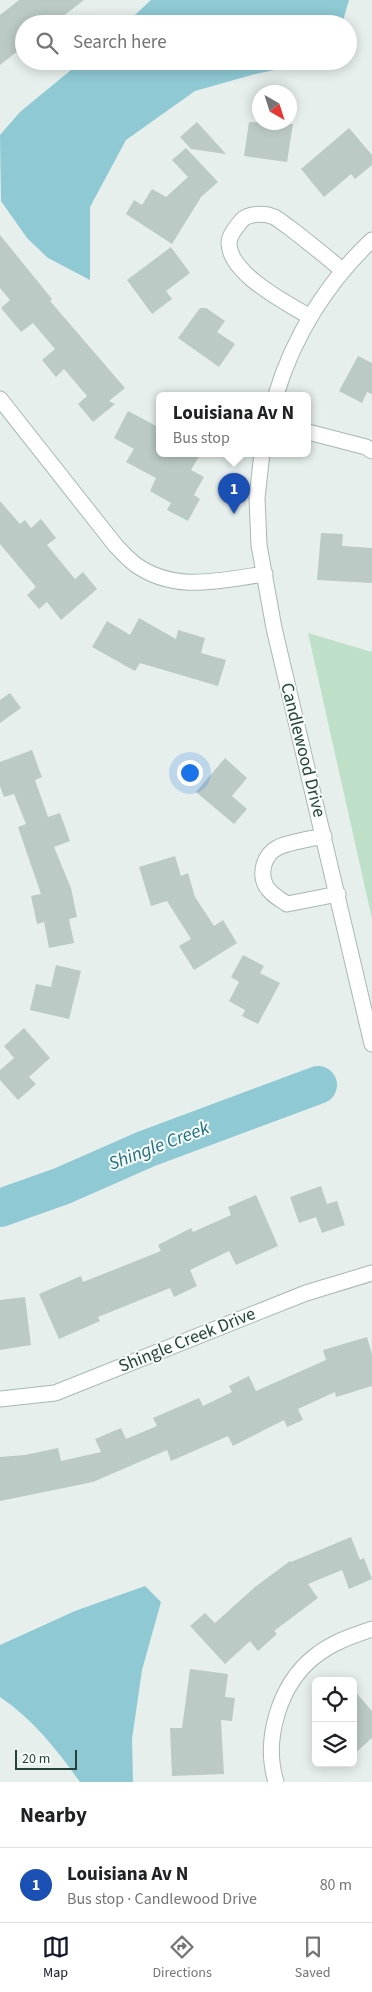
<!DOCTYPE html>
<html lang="en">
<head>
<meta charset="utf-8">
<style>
	:root { --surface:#fff; --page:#f6f6f6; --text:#202124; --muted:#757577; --line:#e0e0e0; --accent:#111827 }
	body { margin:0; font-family:"Source Sans 3",sans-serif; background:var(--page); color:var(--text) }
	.controls { position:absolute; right:15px; bottom:15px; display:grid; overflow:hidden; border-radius:8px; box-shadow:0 2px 12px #0003 }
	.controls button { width:45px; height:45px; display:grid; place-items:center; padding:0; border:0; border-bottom:1px solid var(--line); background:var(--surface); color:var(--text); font:25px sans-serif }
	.compass { position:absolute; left:252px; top:85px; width:45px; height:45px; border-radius:50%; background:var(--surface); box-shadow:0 2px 12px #0003; rotate:141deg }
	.scale { position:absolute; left:15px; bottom:12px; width:62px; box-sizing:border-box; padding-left:5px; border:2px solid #24423a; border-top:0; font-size:14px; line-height:18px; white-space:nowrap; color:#24423a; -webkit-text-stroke:4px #f7fbf9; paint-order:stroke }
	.you { position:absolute; left:189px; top:772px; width:18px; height:18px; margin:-12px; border:4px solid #fff; border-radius:50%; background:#1a73e8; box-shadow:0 0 0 8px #1a73e833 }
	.badge { display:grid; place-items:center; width:32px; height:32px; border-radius:50%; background:var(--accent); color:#fff; font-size:16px; font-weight:700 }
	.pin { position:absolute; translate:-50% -41px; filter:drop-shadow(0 1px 2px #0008) }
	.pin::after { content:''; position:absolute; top:26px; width:18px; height:15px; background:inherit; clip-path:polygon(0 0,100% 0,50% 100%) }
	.popup { position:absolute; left:156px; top:392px; width:155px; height:65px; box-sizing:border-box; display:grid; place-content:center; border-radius:8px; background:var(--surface); filter:drop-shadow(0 1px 4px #0005); font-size:16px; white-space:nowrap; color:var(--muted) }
	.popup b { font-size:19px; color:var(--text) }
	.popup::after { content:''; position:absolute; left:50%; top:100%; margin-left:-10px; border:10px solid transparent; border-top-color:var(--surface) }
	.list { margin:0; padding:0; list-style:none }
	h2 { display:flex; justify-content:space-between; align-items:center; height:65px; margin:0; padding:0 20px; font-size:21px }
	h2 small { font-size:16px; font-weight:400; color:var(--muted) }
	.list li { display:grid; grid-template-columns:32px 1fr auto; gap:15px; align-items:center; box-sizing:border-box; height:75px; padding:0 20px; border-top:1px solid var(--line) }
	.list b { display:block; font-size:19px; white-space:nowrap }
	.list p { margin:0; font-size:16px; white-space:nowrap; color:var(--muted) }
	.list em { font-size:16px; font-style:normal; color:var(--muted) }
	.icon { flex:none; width:28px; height:28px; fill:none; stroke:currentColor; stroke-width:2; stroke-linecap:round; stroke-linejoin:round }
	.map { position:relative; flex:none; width:372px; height:1782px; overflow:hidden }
	.search { position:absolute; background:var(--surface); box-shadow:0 2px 12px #0003; left:15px; right:15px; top:15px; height:55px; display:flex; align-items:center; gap:12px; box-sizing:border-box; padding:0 18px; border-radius:28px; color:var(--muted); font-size:19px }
	.sheet { height:140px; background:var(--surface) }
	nav { display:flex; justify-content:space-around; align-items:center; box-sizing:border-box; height:70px; border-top:1px solid var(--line); background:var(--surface); font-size:14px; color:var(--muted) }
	nav a { display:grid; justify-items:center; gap:2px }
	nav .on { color:var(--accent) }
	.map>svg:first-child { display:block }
	.green { fill:#bfe0c8 }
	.water { fill:#8ec9d4 }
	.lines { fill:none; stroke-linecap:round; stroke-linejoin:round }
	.river { stroke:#8ec9d4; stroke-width:38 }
	.building { fill:#bbcac4 }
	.minor-casing { stroke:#a8b8b2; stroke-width:17 }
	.tertiary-casing { stroke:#a8b8b2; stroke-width:17 }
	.minor { stroke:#fff; stroke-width:15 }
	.tertiary { stroke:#fff; stroke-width:15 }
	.labels { text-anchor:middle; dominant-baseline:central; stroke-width:4; stroke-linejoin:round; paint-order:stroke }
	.street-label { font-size:18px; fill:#24423a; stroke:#f7fbf9 }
	.water-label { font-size:19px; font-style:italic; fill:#1c6f80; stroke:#f7fbf9 }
</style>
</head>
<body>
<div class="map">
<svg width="372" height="1782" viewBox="0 0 372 1782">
	<rect width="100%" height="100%" fill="#e6efeb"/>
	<!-- green -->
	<path class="green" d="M308 633 372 652V919Z"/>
	<!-- water -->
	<path class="water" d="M151 0H349L342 24H125Z
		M82 61H319L255 74 195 91 126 140 90 207V280L48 258 27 238 1 201 0 135 20 112Z
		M145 1586 161 1602 142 1670 132 1739 133 1782H80C57 1750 33 1719 0 1697V1645L75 1611Z"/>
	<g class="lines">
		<!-- river -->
		<path class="river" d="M0 1208 62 1186 146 1149 318 1085"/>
	</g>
	<!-- building -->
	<path class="building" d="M19 0H84L53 24H24V46L0 65V15Z
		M197 122 226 154 191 149 180 137Z
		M249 122 293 124 287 162 244 156Z
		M349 128 372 155V165L355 179 351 174 324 197 301 169Z
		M186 148 218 182 201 197 172 244 126 214 134 200 142 205 152 189 166 197 188 177 172 160Z
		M0 235 52 299 50 301 125 388 109 401 115 404 93 422 78 404 87 396 64 369 56 377 42 360 55 349 33 323 21 332 1 308 10 300 0 288Z
		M171 247 190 273 166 291 172 299 152 314 127 280Z
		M200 308H206L225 321 217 332 235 344 219 367 178 338Z
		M358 356 372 363V394L367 392 362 403 339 391Z
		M128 411 160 428V453H201L191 470 204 477 194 495 200 499 188 521 167 510 171 503 150 491 156 478 126 462 134 449 114 438Z
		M0 501 20 524 25 520 31 528 41 519 56 538 47 545 75 579 83 572 97 589 61 620 47 602 39 609 27 595 36 587 0 544Z
		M321 533 343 534 342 546 372 548V583L317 580Z
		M139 618 176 639 178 630 205 638 201 653 226 660 218 686 140 663 135 671 92 647 107 621 130 635Z
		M10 693 21 708 0 723V700Z
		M32 750 42 777 35 780 48 817 60 813 70 841 54 847 71 888 77 917 69 919 74 943 49 948 44 922 37 924 31 896 41 894 18 827 26 824 14 794 4 797 0 786V762Z
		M225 758 247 778 232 796 247 809 234 824 196 792Z
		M175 856 181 876 188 873 195 897 214 926 223 920 237 943 194 970 179 946 191 939 167 901 151 906 139 867Z
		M243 955 264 966 260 973 280 983 258 1024 242 1016 245 1010 229 1001 239 982 231 977Z
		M56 965 81 971 69 1019 30 1010 36 984 51 987Z
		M24 1028 50 1058 29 1077 36 1084 18 1100 0 1080V1070L14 1058 4 1046Z
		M321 1186 327 1204 337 1201 345 1225 322 1233 316 1217 299 1223 290 1197Z
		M256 1195 278 1246 236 1265 229 1251 190 1270 197 1286 174 1297 170 1288 98 1317 100 1321 59 1339 39 1294 81 1276 83 1282 161 1251 158 1245 191 1228 193 1232 231 1215 228 1207Z
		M25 1297 31 1345 0 1350V1300Z
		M367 1337 372 1354V1386L336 1397 335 1392 298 1409 303 1420 287 1427 284 1420 233 1446 228 1436 171 1461 167 1450 93 1482 0 1501V1457L25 1455 58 1448 61 1461 101 1452 95 1439 121 1428 126 1439 157 1426 153 1418 199 1398 203 1406 232 1392 229 1386 249 1376 256 1391 326 1360 323 1350Z
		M351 1537 360 1560 364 1558 372 1579 349 1589 342 1570 308 1584 318 1598 274 1631 277 1634 258 1651 250 1641 225 1664 190 1626 205 1613 215 1623 255 1587 290 1561 291 1562Z
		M190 1669 228 1674 225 1697 235 1698 232 1721 221 1720 224 1774 172 1776 170 1728H182Z
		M353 1689 372 1711V1738L353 1755Z"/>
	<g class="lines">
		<defs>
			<path id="minor" d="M310 317C287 303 229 274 229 243 229 235 237 226 242 220 249 213 265 213 274 217 279 219 285 225 290 228 308 242 326 256 343 271
				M0 399 116 546C122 552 129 560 136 565 176 593 220 580 265 574
				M308 432 366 447 372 451
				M324 836C311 839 288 842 277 848 264 855 259 873 266 886 270 894 280 899 287 904L338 894
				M0 1399 55 1393 306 1293 372 1273
				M276 1782C263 1740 279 1685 314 1657 331 1643 351 1636 372 1629"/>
			<path id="tertiary" d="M276 395C293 337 328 281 372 240
				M262 453 257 498 259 545 274 628 372 1044"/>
		</defs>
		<!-- minor casing -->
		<use href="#minor" class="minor-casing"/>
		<!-- tertiary casing -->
		<use href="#tertiary" class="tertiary-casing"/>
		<!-- minor -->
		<use href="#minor" class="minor"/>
		<!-- tertiary -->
		<use href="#tertiary" class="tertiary"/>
	</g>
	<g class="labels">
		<!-- street labels -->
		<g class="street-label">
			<text transform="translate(303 750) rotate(76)">Candlewood Drive</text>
			<text transform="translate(187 1340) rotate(-22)">Shingle Creek Drive</text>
		</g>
		<!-- water labels -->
		<g class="water-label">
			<text transform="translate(159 1146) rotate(-21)">Shingle Creek</text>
		</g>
	</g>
</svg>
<div class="controls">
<button><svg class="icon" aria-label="locate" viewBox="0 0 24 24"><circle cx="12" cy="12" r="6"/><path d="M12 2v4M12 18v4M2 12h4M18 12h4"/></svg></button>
<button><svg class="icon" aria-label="layers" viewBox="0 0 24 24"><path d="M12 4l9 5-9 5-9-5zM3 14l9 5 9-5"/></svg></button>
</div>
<svg class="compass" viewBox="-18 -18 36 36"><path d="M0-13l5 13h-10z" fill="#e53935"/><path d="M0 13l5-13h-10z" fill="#757577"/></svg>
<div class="scale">20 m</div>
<div class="you"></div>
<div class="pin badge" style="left:234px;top:514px;background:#1a4fb4">1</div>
<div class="popup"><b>Louisiana Av N</b>Bus stop</div>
<div class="search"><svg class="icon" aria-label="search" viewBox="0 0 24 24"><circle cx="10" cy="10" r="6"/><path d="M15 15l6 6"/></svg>Search here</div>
</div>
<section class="sheet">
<h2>Nearby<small></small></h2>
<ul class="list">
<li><span class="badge" style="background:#1a4fb4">1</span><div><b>Louisiana Av N</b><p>Bus stop · Candlewood Drive</p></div><em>80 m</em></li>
</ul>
</section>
<nav>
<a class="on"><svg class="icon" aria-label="map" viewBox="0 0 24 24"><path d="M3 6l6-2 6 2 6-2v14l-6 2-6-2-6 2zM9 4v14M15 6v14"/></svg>Map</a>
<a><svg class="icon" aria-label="directions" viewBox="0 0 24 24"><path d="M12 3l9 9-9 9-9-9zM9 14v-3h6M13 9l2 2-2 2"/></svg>Directions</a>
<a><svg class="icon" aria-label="saved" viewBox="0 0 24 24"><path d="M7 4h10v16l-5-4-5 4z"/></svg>Saved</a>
</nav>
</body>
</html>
